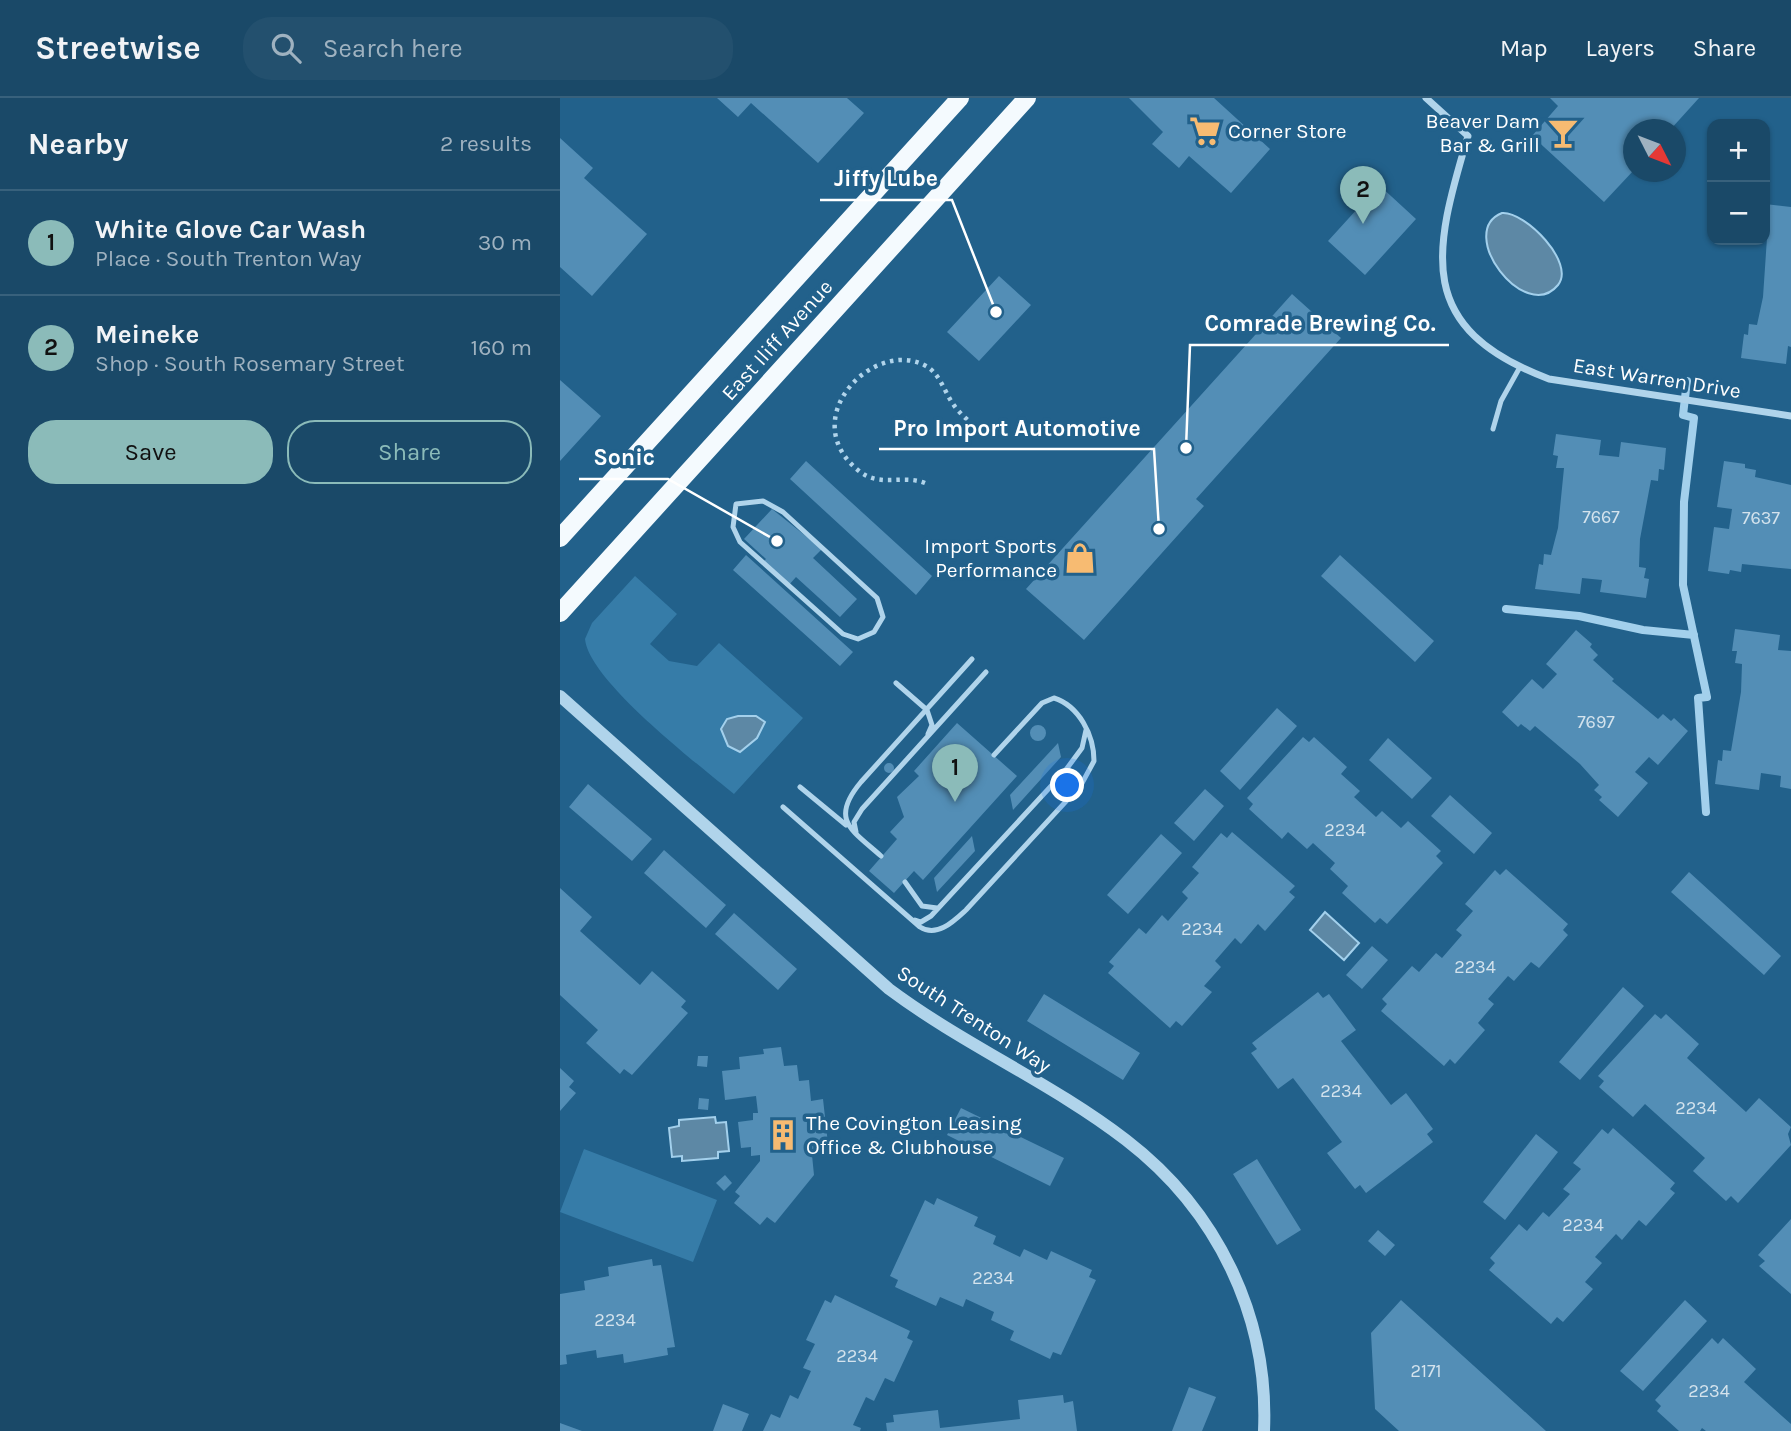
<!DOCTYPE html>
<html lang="en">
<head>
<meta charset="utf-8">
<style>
	:root { --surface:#1a4968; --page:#23506e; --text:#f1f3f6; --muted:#9fb2c0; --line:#38617c; --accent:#8bbbb9 }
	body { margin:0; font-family:Karla,sans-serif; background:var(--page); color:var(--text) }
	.controls { position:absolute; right:21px; top:21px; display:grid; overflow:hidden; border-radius:14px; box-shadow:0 2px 5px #0004 }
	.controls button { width:63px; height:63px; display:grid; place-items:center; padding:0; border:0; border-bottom:2px solid var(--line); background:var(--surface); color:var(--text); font:35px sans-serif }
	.compass { position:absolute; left:1063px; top:21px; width:63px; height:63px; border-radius:50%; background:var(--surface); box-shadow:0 2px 5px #0004; rotate:132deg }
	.you { position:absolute; left:508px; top:688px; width:24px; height:24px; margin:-18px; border:5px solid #fff; border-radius:50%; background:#1a73e8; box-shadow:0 0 0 10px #1a73e833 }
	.badge { display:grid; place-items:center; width:46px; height:46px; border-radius:50%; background:var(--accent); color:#111; font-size:23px; font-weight:700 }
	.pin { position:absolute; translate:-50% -58px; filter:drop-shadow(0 2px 4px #0008) }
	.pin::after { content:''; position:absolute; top:37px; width:24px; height:21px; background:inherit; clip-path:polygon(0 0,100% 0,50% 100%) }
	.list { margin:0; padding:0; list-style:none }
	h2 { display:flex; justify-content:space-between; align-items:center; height:91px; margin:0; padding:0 28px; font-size:30px }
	h2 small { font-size:23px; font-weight:400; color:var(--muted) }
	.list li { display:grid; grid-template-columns:46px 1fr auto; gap:21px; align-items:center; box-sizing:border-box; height:105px; padding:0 28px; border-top:2px solid var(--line) }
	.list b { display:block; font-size:26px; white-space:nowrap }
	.list p { margin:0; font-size:23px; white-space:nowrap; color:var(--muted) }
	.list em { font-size:23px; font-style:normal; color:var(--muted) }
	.actions { display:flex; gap:14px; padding:21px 28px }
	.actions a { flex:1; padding:16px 0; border:2px solid var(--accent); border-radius:28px; text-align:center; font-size:24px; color:var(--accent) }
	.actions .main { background:var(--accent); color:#111 }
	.icon { flex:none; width:38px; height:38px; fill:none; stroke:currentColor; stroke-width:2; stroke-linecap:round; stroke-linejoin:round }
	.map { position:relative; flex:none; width:1231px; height:1333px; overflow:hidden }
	header { display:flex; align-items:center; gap:42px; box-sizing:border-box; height:98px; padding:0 35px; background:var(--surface); border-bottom:2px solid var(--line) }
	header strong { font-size:33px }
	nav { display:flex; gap:38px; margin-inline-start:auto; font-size:24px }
	.search { width:490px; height:63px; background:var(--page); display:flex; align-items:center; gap:18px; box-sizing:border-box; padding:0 24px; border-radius:28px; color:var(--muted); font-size:26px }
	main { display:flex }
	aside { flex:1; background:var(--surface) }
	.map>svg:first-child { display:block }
	.grass { fill:#367ca8 }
	.water { fill:#5d88a5; stroke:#a3d0ec; stroke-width:2 }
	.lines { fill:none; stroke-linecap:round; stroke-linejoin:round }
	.stream { stroke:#a3d0ec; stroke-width:8 }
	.building { fill:#538eb6 }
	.path { stroke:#b0d4eb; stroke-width:4.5; stroke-dasharray:3.5 5; stroke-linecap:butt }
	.service { stroke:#b0d4eb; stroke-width:5 }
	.minor { stroke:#b0d4eb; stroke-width:7 }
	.tertiary { stroke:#b0d4eb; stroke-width:12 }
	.primary { stroke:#f4fafe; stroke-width:18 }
	.labels { text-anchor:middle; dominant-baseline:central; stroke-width:7; stroke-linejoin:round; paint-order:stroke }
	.number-label { font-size:18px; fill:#d4e3ed }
	.poi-label { font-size:21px; fill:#fff; stroke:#22618b; text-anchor:end }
	.street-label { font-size:21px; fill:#fff; stroke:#22618b }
	.leader { fill:none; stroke:#fff; stroke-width:2.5 }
	.callout-dot { fill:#fff; stroke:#22618b; stroke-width:2.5 }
	.callout-label { font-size:23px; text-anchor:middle; font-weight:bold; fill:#fff; stroke:#22618b; stroke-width:7; stroke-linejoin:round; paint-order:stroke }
</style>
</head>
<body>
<header>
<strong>Streetwise</strong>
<div class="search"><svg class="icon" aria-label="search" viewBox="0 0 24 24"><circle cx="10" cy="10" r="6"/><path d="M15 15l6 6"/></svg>Search here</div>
<nav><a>Map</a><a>Layers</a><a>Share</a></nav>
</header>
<main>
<aside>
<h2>Nearby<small>2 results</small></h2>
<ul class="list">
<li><span class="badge">1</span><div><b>White Glove Car Wash</b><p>Place · South Trenton Way</p></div><em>30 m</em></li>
<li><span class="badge">2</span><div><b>Meineke</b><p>Shop · South Rosemary Street</p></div><em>160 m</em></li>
</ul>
<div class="actions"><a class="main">Save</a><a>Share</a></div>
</aside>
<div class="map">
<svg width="1231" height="1333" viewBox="0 0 1231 1333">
	<rect width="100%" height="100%" fill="#22618b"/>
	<!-- grass -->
	<path class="grass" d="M75 478 117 516 90 546 109 563 137 568 159 545 243 620 174 696C139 667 29 583 25 541L32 525Z
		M24 1051 157 1102 133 1164 0 1114Z"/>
	<!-- water -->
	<path class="water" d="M942 115C965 113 1016 165 998 187 965 227 895 134 942 115Z
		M178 618H196L205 624 197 640 180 654 168 648 161 631 167 621Z
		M765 814 799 845 784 862 750 832Z
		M155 1019 156 1025 166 1024 169 1053 158 1054V1060L122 1063V1058L112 1059 109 1030 119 1028V1022Z"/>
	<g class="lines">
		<!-- stream -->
		<path class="stream" d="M1127 283 1123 317 1134 320 1124 404 1123 487 1147 599 1138 600 1146 714
			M946 511 1019 518 1083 532 1134 537"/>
	</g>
	<!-- building -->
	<path class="building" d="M157 0H287L304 15 258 65 191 5 178 19Z
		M569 0H654L710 51 671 95 629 58 619 70 592 46 603 34Z
		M990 0H1139L1110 32H1074V72L1044 104 972 38 998 8Z
		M0 40 33 70 24 80 87 136 32 198 0 169Z
		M819 87 856 121 805 177 768 143Z
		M1205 106 1231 109V249L1228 248 1226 266 1181 260 1184 236 1188 237 1189 226 1197 227 1203 199 1207 140H1205Z
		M439 178 471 207 419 263 387 234Z
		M732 196 781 240 636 401 644 408 524 542 466 491Z
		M0 282 41 318 0 363Z
		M996 336 1041 342 1039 357 1059 359 1061 344 1106 350 1104 372 1099 371 1098 383 1091 382 1080 441 1079 469 1086 470 1084 480 1089 481 1086 500 1040 494 1042 482 1022 480 1020 496 975 491 979 466 983 467 984 456 991 457 998 430 1004 370H996L998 358 993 357Z
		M246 363 372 478 356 497 230 381Z
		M1164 363 1185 366V370L1196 372 1195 379 1231 387V471L1182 466 1181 474 1170 472 1169 476 1148 473 1154 429 1169 431 1172 411 1157 409Z
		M212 411 262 451 253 460 297 501 280 519 236 479 228 488 202 465 206 461 184 441Z
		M186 457 293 554 280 568 173 472Z
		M780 457 874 543 855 564 761 478Z
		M1175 531 1220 537 1218 552 1231 553V691L1220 689 1221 678 1201 675 1199 692 1155 686 1158 662 1162 663 1163 652 1171 653 1181 594 1182 566 1175 565 1177 553H1172Z
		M1016 532 1032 546 1030 549 1038 557 1033 562 1054 581 1052 583 1098 621 1103 616 1111 623 1114 620 1128 633 1098 667 1089 659 1075 674 1088 685 1058 719 1039 702 1042 699 1034 692 1039 687 1020 666 975 628 970 633 961 626 958 629 942 614 972 581 983 591 997 576 986 566Z
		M717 610 737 628 680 692 660 673Z
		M397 625 457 678 363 782 354 773 334 795 309 773 337 741 330 734 344 719 337 699 359 678 354 673Z
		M470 635a8 8 0 1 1 16 0a8 8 0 1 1-16 0Z
		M743 639 749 644 754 639 787 669 781 676 800 693 794 699 816 719 822 713 841 730 848 723 881 753 876 758 883 765 827 826 820 820 815 825 782 795 788 788 770 771 775 765 753 745 747 751 728 734 722 741 689 711 693 706 687 700Z
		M828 640 872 680 852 701 809 662Z
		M498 645 501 659 453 712 450 697Z
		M324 670a5 5 0 1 1 10 0a5 5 0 1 1-10 0Z
		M28 686 92 741 72 763 9 709Z
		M645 691 664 708 634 743 614 725Z
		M890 697 932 735 914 756 871 718Z
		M672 734 735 788 729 794 735 799 705 833 698 826 681 846 675 840 655 863 661 869 644 888 652 894 622 928 616 923 610 930 548 875 554 868 549 864 579 830 586 836 602 817 608 823 628 800 622 794 639 775 632 769 661 735 667 740Z
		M601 736 622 755 568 816 547 797Z
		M412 738 415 753 377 794 374 780Z
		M104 752 166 807 146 830 84 775Z
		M946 771 1008 826 1003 832 1008 837 979 870 971 864 954 883 948 878 928 901 934 906 918 925 925 932 895 966 890 961 884 968 821 913 827 906 822 901 852 868 859 874 876 855 882 860 902 837 896 832 913 813 905 806 935 772 940 777Z
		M1129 774 1221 858 1204 877 1111 794Z
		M0 790 32 819 20 833 80 887 92 873 126 903 121 909 128 915 72 977 64 971 60 976 26 945 38 932 0 897Z
		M174 815 237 871 218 892 155 836Z
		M812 848 828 862 802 891 786 877Z
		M1063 889 1084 908 1020 982 999 964Z
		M758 894 763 900 769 896 796 932 781 943 831 1007 846 995 873 1031 867 1036 873 1044 806 1095 800 1087 795 1091 767 1055 782 1044 733 980 718 991 691 955 697 951 692 945Z
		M484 896 580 955 563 982 467 923Z
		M1095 916 1101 921 1106 916 1139 946 1127 960 1186 1014 1199 1000 1231 1029 1228 1036 1231 1047 1178 1105 1171 1098 1166 1103 1133 1073 1145 1060 1085 1006 1073 1019 1039 989 1044 983 1038 978Z
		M221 949 224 968 237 967 239 983 249 982 251 1003 263 1001 269 1055 252 1057 254 1077 215 1125 207 1119 200 1127 174 1105 180 1098 175 1094 200 1063V1057L191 1058V1049L181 1050 178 1024 193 1022V1015H198L196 998 165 1002 162 973 180 971 179 959 204 956 203 951Z
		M138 958H148L147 969 137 968Z
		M0 970 14 983 9 989 16 995 0 1013Z
		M139 1000 149 1001 148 1012 138 1011Z
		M401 1010 504 1060 490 1088 387 1037Z
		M1053 1030 1115 1085 1110 1091 1115 1095 1086 1128 1079 1122 1062 1142 1056 1136 1035 1159 1042 1165 1025 1184 1033 1191 1003 1224 997 1219 991 1226 929 1172 935 1165 930 1160 959 1126 967 1133 983 1114 989 1119 1010 1096 1003 1091 1021 1071 1013 1065 1042 1031 1048 1036Z
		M976 1036 998 1054 945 1122 923 1104Z
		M697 1061 741 1132 717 1147 673 1076Z
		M165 1077 172 1085 164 1093 156 1085Z
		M377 1100 418 1119 414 1128 436 1138 433 1146 460 1159 464 1151 487 1162 491 1153 532 1172 529 1179 536 1182 501 1257 493 1254 490 1261 450 1242 454 1233 431 1222 434 1214 406 1201 403 1209 380 1199 376 1208 335 1189 338 1182 330 1178 365 1102 374 1107Z
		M1231 1121V1196L1199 1168 1205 1163 1198 1157Z
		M818 1132 835 1147 825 1158 808 1143Z
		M92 1161 93 1168 101 1167 115 1249 107 1250 108 1257 64 1265 63 1256 37 1260 36 1252 6 1257 7 1266 0 1267V1196L25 1192 24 1183 49 1178 48 1169Z
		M275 1197 350 1233 347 1240 353 1243 334 1284 325 1280 314 1303 306 1299 293 1327 301 1330 300 1333H203L211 1316 220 1320 230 1297 238 1301 251 1273 243 1270 255 1246 246 1242 265 1202 271 1205Z
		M841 1202 986 1333H839L815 1311 811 1235Z
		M1125 1202 1147 1223 1083 1293 1060 1273Z
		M1152 1240 1158 1246 1163 1240 1196 1271 1184 1284 1231 1326V1333H1146L1142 1330 1140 1333H1119L1097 1313 1101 1308 1095 1302Z
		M629 1289 656 1299 642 1333H612Z
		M503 1297 504 1305 513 1303 517 1333H327L326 1325 334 1324 333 1317 378 1312 380 1330 460 1321 458 1302Z
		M163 1306 189 1316 182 1333H153Z
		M0 1325 22 1333H0Z"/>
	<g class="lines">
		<!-- path -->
		<path class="path" d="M365 385C342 376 320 390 299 373 234 321 314 239 366 268 380 276 384 293 393 306 399 315 408 322 415 329"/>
		<!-- service -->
		<path class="service" d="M933 331 941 303 960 269
			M203 403 223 414 317 500 323 519 314 534 298 541 283 536 180 444 173 429 176 406Z
			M336 585 367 612 372 627 368 636
			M240 689 286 727
			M223 709 360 829C377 840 394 823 406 812L521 687 534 663C534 637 519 608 494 600L482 605 434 657
			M296 734 294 724 302 711 426 574
			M321 758C292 732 269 722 301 684L412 561
			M345 784 362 808 377 810
			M355 822 361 824 371 818 505 673 522 650 526 632"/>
		<!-- minor -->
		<path class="minor" d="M866 0 908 38C873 155 854 230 989 281L1231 318"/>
		<!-- tertiary -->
		<path class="tertiary" d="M0 598 329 891C404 947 492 985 566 1042 657 1112 709 1218 704 1333"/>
		<!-- primary -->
		<path class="primary" d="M0 440 400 0
			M0 515 467 0"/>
	</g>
	<!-- icons -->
	<defs>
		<symbol id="supermarket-bare" viewBox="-9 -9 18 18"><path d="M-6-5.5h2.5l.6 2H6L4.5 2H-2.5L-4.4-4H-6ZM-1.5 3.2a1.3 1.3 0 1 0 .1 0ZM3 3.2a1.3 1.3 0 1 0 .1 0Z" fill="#f7bb72" stroke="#22618b" stroke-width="2.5" paint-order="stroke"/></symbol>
		<symbol id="bar-bare" viewBox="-9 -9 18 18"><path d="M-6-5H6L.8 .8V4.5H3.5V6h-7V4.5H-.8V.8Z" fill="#f7bb72" stroke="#22618b" stroke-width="2.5" paint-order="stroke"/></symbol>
		<symbol id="shop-bare" viewBox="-9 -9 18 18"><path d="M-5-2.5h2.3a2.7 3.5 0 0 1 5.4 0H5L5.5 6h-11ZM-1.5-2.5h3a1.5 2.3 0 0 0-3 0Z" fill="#f7bb72" stroke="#22618b" stroke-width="2.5" paint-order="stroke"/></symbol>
		<symbol id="building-bare" viewBox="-9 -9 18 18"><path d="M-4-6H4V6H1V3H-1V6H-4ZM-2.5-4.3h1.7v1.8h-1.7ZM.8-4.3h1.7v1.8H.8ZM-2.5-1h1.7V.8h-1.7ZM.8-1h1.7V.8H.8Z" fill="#f7bb72" stroke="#22618b" stroke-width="2.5" paint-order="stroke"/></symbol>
	</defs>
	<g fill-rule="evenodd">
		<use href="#supermarket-bare" x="623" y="11" width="44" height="44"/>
		<use href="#bar-bare" x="981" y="13" width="44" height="44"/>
		<use href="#shop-bare" x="498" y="438" width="44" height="44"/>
		<use href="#building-bare" x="201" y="1015" width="44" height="44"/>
	</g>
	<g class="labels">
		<!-- number labels -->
		<g class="number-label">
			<text x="1041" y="419">7667</text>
			<text x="1201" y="420">7637</text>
			<text x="1036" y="624">7697</text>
			<text x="785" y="732">2234</text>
			<text x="642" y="831">2234</text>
			<text x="915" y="869">2234</text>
			<text x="781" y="993">2234</text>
			<text x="1136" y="1010">2234</text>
			<text x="1023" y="1127">2234</text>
			<text x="433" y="1180">2234</text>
			<text x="55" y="1222">2234</text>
			<text x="297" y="1258">2234</text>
			<text x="866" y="1273">2171</text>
			<text x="1149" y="1293">2234</text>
		</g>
		<!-- poi labels -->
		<g class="poi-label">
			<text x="980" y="23">Beaver Dam<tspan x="980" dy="24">Bar &amp; Grill</tspan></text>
			<text x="668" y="33" text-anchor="start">Corner Store</text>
			<text x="497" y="448">Import Sports<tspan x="497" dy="24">Performance</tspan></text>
			<text x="246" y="1025" text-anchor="start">The Covington Leasing<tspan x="246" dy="24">Office &amp; Clubhouse</tspan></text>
		</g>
		<!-- street labels -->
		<g class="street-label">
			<text transform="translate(217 242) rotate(-48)">East Iliff Avenue</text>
			<text transform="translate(1097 280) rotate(9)">East Warren Drive</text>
			<text transform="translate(414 921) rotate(33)">South Trenton Way</text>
		</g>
	</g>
	<!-- callouts -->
	<path class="leader" d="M436 214L392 102H260M626 350L630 247H889M599 431L594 351H319M217 443L108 381H19"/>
	<g class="callout-dot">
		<circle cx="436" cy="214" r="7"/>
		<circle cx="626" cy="350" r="7"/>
		<circle cx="599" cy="431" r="7"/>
		<circle cx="217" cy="443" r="7"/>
	</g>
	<g class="callout-label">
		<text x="326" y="88">Jiffy Lube</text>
		<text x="760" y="233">Comrade Brewing Co.</text>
		<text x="457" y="338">Pro Import Automotive</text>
		<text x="64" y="367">Sonic</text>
	</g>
</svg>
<div class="controls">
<button>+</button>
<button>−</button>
</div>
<svg class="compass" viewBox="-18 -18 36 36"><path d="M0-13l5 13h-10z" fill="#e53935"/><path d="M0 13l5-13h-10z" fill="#9fb2c0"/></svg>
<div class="you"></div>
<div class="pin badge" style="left:395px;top:704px">1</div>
<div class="pin badge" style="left:803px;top:126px">2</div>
</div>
</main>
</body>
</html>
